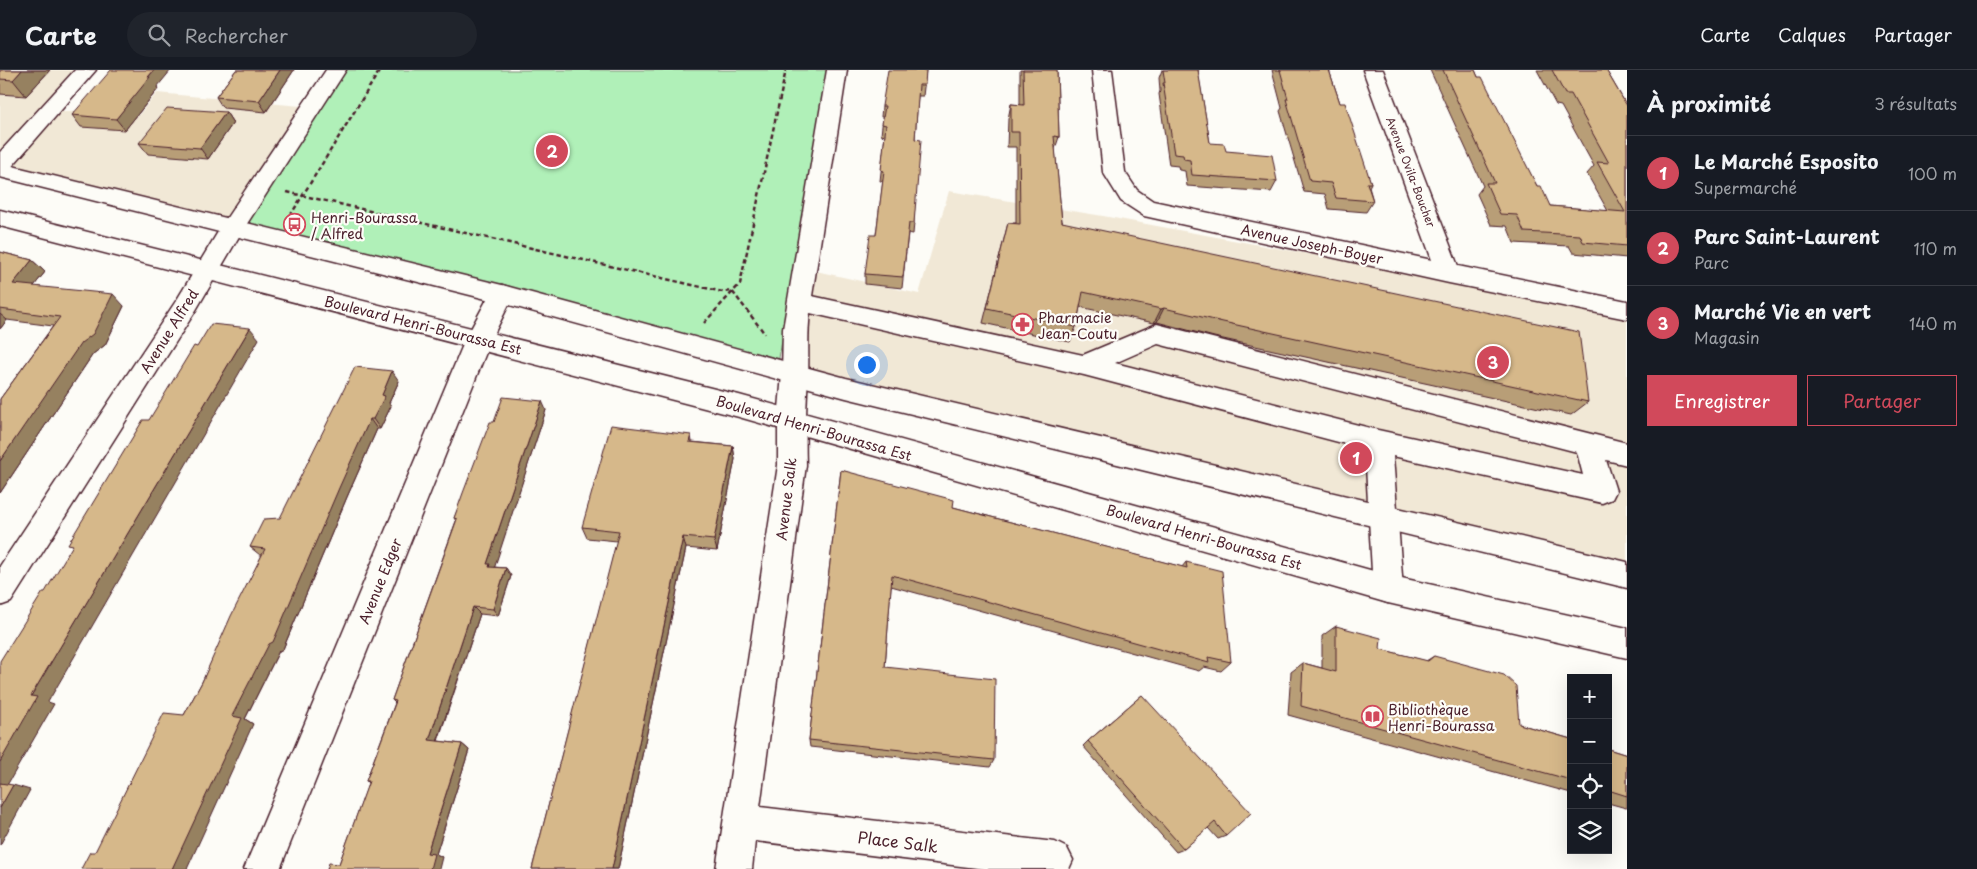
<!DOCTYPE html>
<html lang="fr">
<head>
<meta charset="utf-8">
<style>
	:root { --surface:#171b24; --page:#20242c; --text:#f1f3f6; --muted:#9ea1a6; --line:#363941; --accent:#d1495b }
	body { margin:0; font-family:"Playpen Sans",sans-serif; background:var(--page); color:var(--text) }
	.controls { position:absolute; right:15px; bottom:15px; display:grid; overflow:hidden; border-radius:0px; box-shadow:0 5px 20px #0002 }
	.controls button { width:45px; height:45px; display:grid; place-items:center; padding:0; border:0; border-bottom:1px solid var(--line); background:var(--surface); color:var(--text); font:25px sans-serif }
	.you { position:absolute; left:866px; top:294px; width:18px; height:18px; margin:-12px; border:4px solid #fff; border-radius:50%; background:#1a73e8; box-shadow:0 0 0 8px #1a73e833 }
	.badge { display:grid; place-items:center; width:32px; height:32px; border-radius:50%; background:var(--accent); color:#fff; font-size:16px; font-weight:700 }
	.pin { position:absolute; translate:-50% -50%; border:2px solid #fff; box-shadow:0 1px 5px #0006 }
	.list { margin:0; padding:0; list-style:none }
	h2 { display:flex; justify-content:space-between; align-items:center; height:65px; margin:0; padding:0 20px; font-size:21px }
	h2 small { font-size:16px; font-weight:400; color:var(--muted) }
	.list li { display:grid; grid-template-columns:32px 1fr auto; gap:15px; align-items:center; box-sizing:border-box; height:75px; padding:0 20px; border-top:1px solid var(--line) }
	.list b { display:block; font-size:19px; white-space:nowrap }
	.list p { margin:0; font-size:16px; white-space:nowrap; color:var(--muted) }
	.list em { font-size:16px; font-style:normal; color:var(--muted) }
	.actions { display:flex; gap:10px; padding:15px 20px }
	.actions a { flex:1; padding:11px 0; border:1px solid var(--accent); border-radius:0px; text-align:center; font-size:18px; color:var(--accent) }
	.actions .main { background:var(--accent); color:#fff }
	.icon { flex:none; width:28px; height:28px; fill:none; stroke:currentColor; stroke-width:2; stroke-linecap:round; stroke-linejoin:round }
	.map { position:relative; flex:none; width:1627px; height:799px; overflow:hidden }
	header { display:flex; align-items:center; gap:30px; box-sizing:border-box; height:70px; padding:0 25px; background:var(--surface); border-bottom:1px solid var(--line) }
	header strong { font-size:24px }
	nav { display:flex; gap:28px; margin-inline-start:auto; font-size:18px }
	.search { width:350px; height:45px; background:var(--page); display:flex; align-items:center; gap:12px; box-sizing:border-box; padding:0 18px; border-radius:28px; color:var(--muted); font-size:19px }
	main { display:flex }
	aside { flex:1; background:var(--surface) }
	.map>svg:first-child { display:block }
	.built { fill:#f1e8d6 }
	.green { fill:#b0f0b8; stroke:#7d8872 }
	.lines { fill:none; stroke-linecap:round; stroke-linejoin:round }
	.minor-casing { stroke:#4a1f2b; stroke-width:3 }
	.major-casing { stroke:#4a1f2b; stroke-width:3 }
	.path { stroke:#4a1f2b; stroke-width:2.5; stroke-dasharray:4.5 3; stroke-linecap:butt }
	.minor { fill:#fdfcf7; fill-rule:evenodd }
	.major { fill:#fdfcf7; fill-rule:evenodd }
	.wall { fill:#b89e77; stroke:#4a1f2b }
	.shaded-wall { fill:#968161; stroke:#4a1f2b }
	.building { fill:#d6b88a; stroke:#4a1f2b }
	.labels { text-anchor:middle; dominant-baseline:central; stroke-width:4.5; stroke-linejoin:round; paint-order:stroke }
	.far-street-label { font-size:11px; fill:#4a1f2b; stroke:#fdfcf7 }
	.poi-label { font-size:14px; fill:#4a1f2b; stroke:#fdfcf7; text-anchor:start }
	.street-label { font-size:14px; fill:#4a1f2b; stroke:#fdfcf7 }
	.near-street-label { font-size:16px; fill:#4a1f2b; stroke:#fdfcf7 }
</style>
</head>
<body>
<header>
<strong>Carte</strong>
<div class="search"><svg class="icon" aria-label="search" viewBox="0 0 24 24"><circle cx="10" cy="10" r="6"/><path d="M15 15l6 6"/></svg>Rechercher</div>
<nav><a>Carte</a><a>Calques</a><a>Partager</a></nav>
</header>
<main>
<div class="map">
<svg width="1627" height="799" viewBox="0 0 1627 799">
	<rect width="100%" height="100%" fill="#fdfcf7"/>
	<filter id="ink" filterUnits="userSpaceOnUse"><feTurbulence type="fractalNoise" baseFrequency=".02" numOctaves="2"/><feDisplacementMap in="SourceGraphic" scale="10" xChannelSelector="R" yChannelSelector="G"/><feConvolveMatrix kernelMatrix="1 2 1 2 8 2 1 2 1" color-interpolation-filters="sRGB"/></filter>
	<g filter="url(#ink)">
		<!-- built -->
		<path class="built" d="M0 0H86L51 40 137 47 157 23 312 37 232 158 0 102Z
			M949 121 1103 146 1627 243V504L795 304 789 195 919 224Z"/>
		<!-- green -->
		<path class="green" d="M340 0H830L777 299 236 163Z"/>
		<g class="lines">
			<defs>
				<path id="minor" d="M75 0H96L8 101 0 103V82Z
					M326 0H346L241 163 196 240 11 532 0 536V496L178 228 224 152Z
					M827 0H847L812 226 1083 285 1157 254 1627 373V395L1606 390 1616 421 1612 429 1602 433 1393 386 1403 519 1399 529 1388 533 1377 529 1373 519 1365 379 1084 305 810 243C807 264 809 285 808 306 806 336 805 365 806 395L760 737 1055 772 1067 778 1073 790 1069 799H985L755 771 752 799H716L778 395V351L782 304 783 259ZM1158 274 1577 382 1583 405 1378 360 1115 293Z
					M1092 0H1112L1125 102 1137 120 1153 131 1432 190 1363 0H1383L1458 196 1627 231V249L1449 213 1144 146 1121 131 1103 102Z
					M502 215 511 218 514 224 491 270 280 799H244L465 270 493 218Z"/>
				<path id="major" d="M0 93 502 215 846 308 1627 492V518L846 328 502 233 0 107Z
					M0 140 739 325 1388 505 1627 558V588L1388 533 739 347 0 156Z"/>
			</defs>
			<!-- minor casing -->
			<use href="#minor" class="minor-casing"/>
			<!-- major casing -->
			<use href="#major" class="major-casing"/>
			<!-- path -->
			<path class="path" d="M287 122 723 222 732 221 765 264
				M290 146 380 0
				M704 253 740 214 786 0"/>
			<!-- minor -->
			<use href="#minor" class="minor"/>
			<!-- major -->
			<use href="#major" class="major"/>
		</g>
		<!-- wall -->
		<path class="wall" d="M0 0H50L26 26 0 24Z
			M236 0H294L266 42 223 38 216 27Z
			M926 0 923 26H918L915 69 914 153 913 164 908 163 902 218 865 214V204L876 165 883 111H880L885 66 881 65 883 47H881L882 36Z
			M1020 0H1057L1059 67 1055 79 1062 152 1588 332 1571 345 1214 267 1157 252 1154 253 1080 237 1076 257 1070 272 983 253 1008 153H1016V77H1007L1008 49 1011 34 1020 35Z
			M1162 0H1199L1198 2 1210 73 1277 111 1271 122 1187 116 1185 101 1179 100 1178 96 1169 95 1159 24 1160 21 1159 8Z
			M1272 0H1329L1340 33 1371 113 1369 117 1373 131 1366 142 1329 139 1325 124 1304 122 1280 41 1282 38Z
			M1430 0H1475L1478 7 1537 116 1550 136 1608 141 1587 104 1594 96 1561 36 1556 35 1537 0H1606L1627 36V188L1573 183 1569 176 1514 173 1507 156 1491 155 1477 124 1483 116Z
			M157 17 158 19 125 60 81 57 72 45Z
			M226 42 233 53 208 89 148 84 139 73Z
			M0 182 32 190 45 202 33 217 124 236 105 275 93 284 0 423V329L53 256 7 250 0 259Z
			M399 311 389 333 391 336 380 359H377L347 427 283 579 279 581 245 649 253 654 95 782 184 645 202 612 262 485H260L250 477 280 448Z
			M546 340 494 497 506 498 511 506 498 546 480 544 438 671 462 674 469 680 436 784 442 787 339 794 369 712 366 711 395 633 392 630 456 451 454 448 494 352Z
			M691 365 692 372 733 376 735 389 717 481 686 478 618 799H532L617 471 587 468 582 457Z
			M841 400 953 437 1182 497 1186 492 1231 592 1221 601 1204 597 1199 601 891 516 885 597 994 690 990 697 810 677 809 670Z
			M1336 556 1380 579 1426 591 1434 586 1519 654 1571 669V723L1288 645 1291 602 1303 593 1322 598V566Z
			M1142 625 1226 766 1218 769 1208 758 1184 779 1176 782 1083 676 1088 671Z
			M1608 679 1627 685V738H1626L1608 733Z"/>
		<!-- shaded-wall -->
		<path class="shaded-wall" d="M22 0H50L26 26 13 10Z
			M154 0H171L157 17 158 19 125 60 116 49Z
			M280 0H294L266 42 259 31Z
			M226 42 233 53 208 89 200 78Z
			M32 190 45 202 26 226 13 214Z
			M113 224 124 236 105 275 93 284 0 423V391Z
			M1164 238 1157 252 1154 253 1161 239Z
			M0 244 7 250 0 259Z
			M250 258 259 269 48 632 54 634 6 717 0 715V692L31 626Z
			M392 301 399 311 389 333 391 336 380 359 373 349 382 325Z
			M542 331 546 340 494 499 495 505 487 494Z
			M370 349 377 359 347 427 283 579 279 581 245 649 253 654 187 799H172L232 646Z
			M733 376 735 389 717 481 714 470Z
			M683 467 686 478 618 799H612Z
			M506 498 511 506 498 546 493 539Z
			M473 537 480 544 436 675 429 670Z
			M462 674 469 680 436 784 442 787 439 799H430L427 783Z
			M13 715 30 720 0 775V738Z"/>
		<!-- building -->
		<path class="building" d="M0 0H22L13 10 0 9Z
			M111 0H154L148 7H150L116 49 72 45Z
			M236 0H280L259 31 216 27Z
			M888 0H926L925 15H919L915 69 921 70 914 153H909L903 207 865 204 870 165H876L884 101 881 100 886 55 882 54 885 36H882Z
			M1023 0H1057L1059 67 1054 66 1062 152 1579 262 1588 332 1223 252 1164 238 1161 239 1083 222 1076 257 987 238 1008 153 1020 154 1019 62H1011V34L1024 35Z
			M1163 0H1198L1210 73 1224 74 1226 81 1272 85 1277 111 1192 105 1190 90 1184 89 1183 85 1174 84 1163 13H1165Z
			M1280 0H1329L1340 33H1345L1371 113H1367L1373 131 1336 128 1331 113 1310 111 1286 29H1288Z
			M1443 0H1475L1478 7H1482L1537 116H1541L1550 136 1625 142 1597 92 1609 93 1571 24H1565L1552 0H1606L1627 36V176L1583 172 1580 165 1524 162 1517 145 1500 144 1486 113H1495Z
			M167 38 226 42 200 78 139 73Z
			M0 182 32 190 13 214 113 224 93 264 81 273 0 391V329L60 247 0 239Z
			M211 254 250 258 31 626 37 627 0 692V591L43 522H45L73 475 68 474 143 350H149L194 276 197 277Z
			M355 297 392 301 382 325 385 326 373 349H370L339 418 273 572 269 574 232 646 242 648 172 799H81L90 782H95L164 643 184 645 202 612 231 546 265 479 250 477 264 449 280 448Z
			M503 327 542 331 487 494H490L489 497 506 498 493 539 473 537 429 670 462 674 427 783 434 784 430 799H327L329 793 339 794 369 711H366L396 631 392 630 457 449 454 448 463 423 490 352H494Z
			M611 355 691 365 689 372 733 376 714 470 683 467 612 799H532L619 461 582 457Z
			M841 400 954 430 953 437 1187 498 1186 492 1222 501 1231 592 1208 587 1209 593 892 505 885 597 995 609 994 690 809 670Z
			M1336 556 1381 568 1380 579 1428 591 1434 586 1504 605 1516 616 1519 654 1571 669V710L1301 636 1303 593 1336 602Z
			M1142 625 1251 743 1226 766 1215 752 1184 779 1088 671Z
			M1608 679 1627 685V726L1608 720Z
			M0 713 13 715 0 738Z"/>
	</g>
	<!-- icons -->
	<defs>
		<symbol id="bus-ring" viewBox="-11 -11 22 22"><circle r="9.5" fill="#fdfcf7" stroke="#d1495b" stroke-width="1.5"/><path d="M-5-6H5V4H4V6H2V4H-2V6H-4V4H-5ZM-3.5-4V0h7V-4ZM-3.5 1.2v1.5H-2V1.2ZM2 1.2v1.5H3.5V1.2Z" fill="#d1495b"/></symbol>
		<symbol id="pharmacy-ring" viewBox="-11 -11 22 22"><circle r="9.5" fill="#fdfcf7" stroke="#d1495b" stroke-width="1.5"/><path d="M-2-6h4v4h4v4h-4v4h-4v-4h-4v-4h4Z" fill="#d1495b"/></symbol>
		<symbol id="library-ring" viewBox="-11 -11 22 22"><circle r="9.5" fill="#fdfcf7" stroke="#d1495b" stroke-width="1.5"/><path d="M-6-4Q-3-5.5-.7-3.5V5Q-3 3-6 4ZM6-4Q3-5.5 .7-3.5V5Q3 3 6 4Z" fill="#d1495b"/></symbol>
	</defs>
	<g fill-rule="evenodd">
		<use href="#bus-ring" x="282" y="142" width="25" height="25"/>
		<use href="#pharmacy-ring" x="1010" y="242" width="25" height="25"/>
		<use href="#library-ring" x="1360" y="634" width="25" height="25"/>
	</g>
	<g class="labels">
		<!-- far-street labels -->
		<g class="far-street-label">
			<text transform="translate(1411 102) rotate(69)">Avenue Ovila-Boucher</text>
		</g>
		<!-- poi labels -->
		<g class="poi-label">
			<text x="311" y="147">Henri-Bourassa<tspan x="311" dy="16">/ Alfred</tspan></text>
			<text x="1038" y="247">Pharmacie<tspan x="1038" dy="16">Jean-Coutu</tspan></text>
			<text x="1388" y="639">Bibliothèque<tspan x="1388" dy="16">Henri-Bourassa</tspan></text>
		</g>
		<!-- street labels -->
		<g class="street-label">
			<text transform="translate(1312 174) rotate(12)">Avenue Joseph-Boyer</text>
			<text transform="translate(423 255) rotate(14)">Boulevard Henri-Bourassa Est</text>
			<text transform="translate(169 261) rotate(-58)">Avenue Alfred</text>
			<text transform="translate(814 358) rotate(16)">Boulevard Henri-Bourassa Est</text>
			<text transform="translate(786 429) rotate(-83)">Avenue Salk</text>
			<text transform="translate(1204 467) rotate(16)">Boulevard Henri-Bourassa Est</text>
			<text transform="translate(380 511) rotate(-68)">Avenue Edger</text>
		</g>
		<!-- near-street labels -->
		<g class="near-street-label">
			<text transform="translate(898 771) rotate(7)">Place Salk</text>
		</g>
	</g>
</svg>
<div class="controls">
<button>+</button>
<button>−</button>
<button><svg class="icon" aria-label="locate" viewBox="0 0 24 24"><circle cx="12" cy="12" r="6"/><path d="M12 2v4M12 18v4M2 12h4M18 12h4"/></svg></button>
<button><svg class="icon" aria-label="layers" viewBox="0 0 24 24"><path d="M12 4l9 5-9 5-9-5zM3 14l9 5 9-5"/></svg></button>
</div>
<div class="you"></div>
<div class="pin badge" style="left:1356px;top:388px">1</div>
<div class="pin badge" style="left:552px;top:81px">2</div>
<div class="pin badge" style="left:1493px;top:292px">3</div>
</div>
<aside>
<h2>À proximité<small>3 résultats</small></h2>
<ul class="list">
<li><span class="badge">1</span><div><b>Le Marché Esposito</b><p>Supermarché</p></div><em>100 m</em></li>
<li><span class="badge">2</span><div><b>Parc Saint-Laurent</b><p>Parc</p></div><em>110 m</em></li>
<li><span class="badge">3</span><div><b>Marché Vie en vert</b><p>Magasin</p></div><em>140 m</em></li>
</ul>
<div class="actions"><a class="main">Enregistrer</a><a>Partager</a></div>
</aside>
</main>
</body>
</html>
